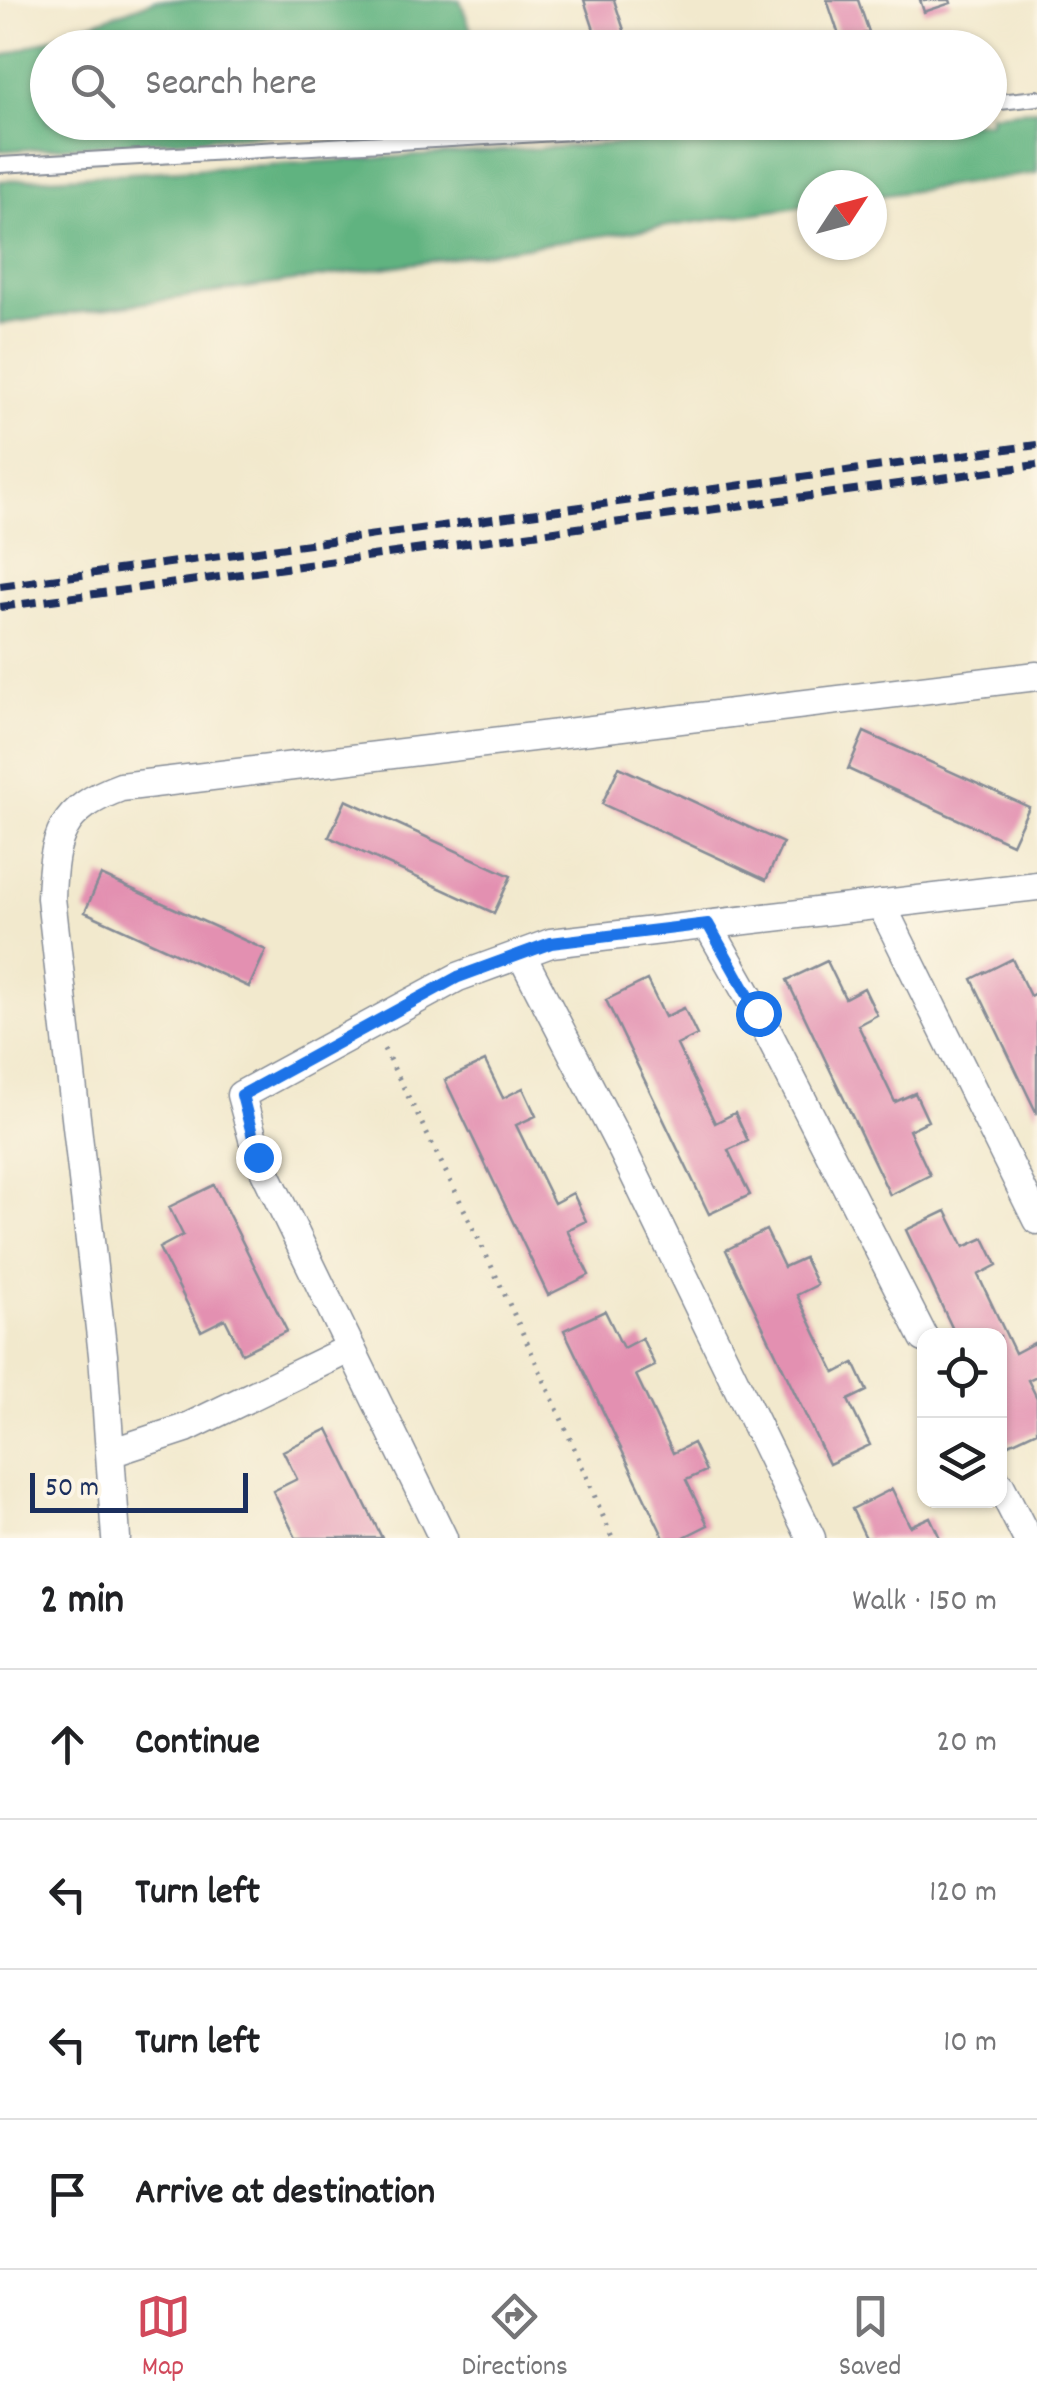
<!DOCTYPE html>
<html lang="en">
<head>
<meta charset="utf-8">
<style>
	:root { --surface:#fff; --page:#f6f6f6; --text:#202124; --muted:#757577; --line:#e0e0e0; --accent:#d1495b }
	body { margin:0; font-family:Dekko,sans-serif; background:var(--page); color:var(--text) }
	.controls { position:absolute; right:30px; bottom:30px; display:grid; overflow:hidden; border-radius:20px; box-shadow:0 2px 8px #0004 }
	.controls button { width:90px; height:90px; display:grid; place-items:center; padding:0; border:0; border-bottom:2px solid var(--line); background:var(--surface); color:var(--text); font:50px sans-serif }
	.compass { position:absolute; left:797px; top:170px; width:90px; height:90px; border-radius:50%; background:var(--surface); box-shadow:0 2px 8px #0004; rotate:54deg }
	.scale { position:absolute; left:30px; bottom:25px; width:218px; box-sizing:border-box; padding-left:10px; border:5px solid #1b2f5e; border-top:0; font-size:28px; line-height:35px; white-space:nowrap; color:#1b2f5e; -webkit-text-stroke:8px #fcf5e5; paint-order:stroke }
	.stop { position:absolute; width:30px; height:30px; margin:-22px; border:8px solid #1a73e8; border-radius:50%; background:#fff }
	.stop.end { background:#1a73e8; border-color:#fff; box-shadow:0 2px 10px #0008 }
	.list { margin:0; padding:0; list-style:none }
	h2 { display:flex; justify-content:space-between; align-items:center; height:130px; margin:0; padding:0 40px; font-size:42px }
	h2 small { font-size:32px; font-weight:400; color:var(--muted) }
	.list li { display:grid; grid-template-columns:65px 1fr auto; gap:30px; align-items:center; box-sizing:border-box; height:150px; padding:0 40px; border-top:2px solid var(--line) }
	.list b { display:block; font-size:38px; white-space:nowrap }
	.list em { font-size:32px; font-style:normal; color:var(--muted) }
	.icon { flex:none; width:55px; height:55px; fill:none; stroke:currentColor; stroke-width:2; stroke-linecap:round; stroke-linejoin:round }
	.map { position:relative; flex:none; width:1037px; height:1538px; overflow:hidden }
	.search { position:absolute; background:var(--surface); box-shadow:0 2px 8px #0004; left:30px; right:30px; top:30px; height:110px; display:flex; align-items:center; gap:25px; box-sizing:border-box; padding:0 35px; border-radius:55px; color:var(--muted); font-size:38px }
	.sheet { height:730px; background:var(--surface) }
	nav { display:flex; justify-content:space-around; align-items:center; box-sizing:border-box; height:140px; border-top:2px solid var(--line); background:var(--surface); font-size:28px; color:var(--muted) }
	nav a { display:grid; justify-items:center; gap:5px }
	nav .on { color:var(--accent) }
	.map>svg:first-child { display:block }
	.forest { fill:#61b380; stroke:#3e716f; stroke-width:2.5 }
	.building { fill:#e390b1 }
	.lines { fill:none; stroke-linecap:round; stroke-linejoin:round }
	.service-casing { stroke:#868c96; stroke-width:18 }
	.minor-casing { stroke:#868c96; stroke-width:31 }
	.path { stroke:#868c96; stroke-width:5; stroke-dasharray:2.5 8; stroke-linecap:butt }
	.service { stroke:#fff; stroke-width:14 }
	.minor { stroke:#fff; stroke-width:28 }
	.rail { stroke:#1b2f5e; stroke-width:8; stroke-dasharray:15 8; stroke-linecap:butt }
	.route { stroke:#1a73e8; stroke-width:12 }
</style>
</head>
<body>
<div class="map">
<svg width="1037" height="1538" viewBox="0 0 1037 1538">
	<rect width="100%" height="100%" fill="#fcf5e5"/>
	<filter id="ink" filterUnits="userSpaceOnUse"><feTurbulence type="fractalNoise" baseFrequency=".01" numOctaves="2"/><feDisplacementMap in="SourceGraphic" scale="20" xChannelSelector="R" yChannelSelector="G"/><feConvolveMatrix kernelMatrix="1 2 1 2 8 2 1 2 1" color-interpolation-filters="sRGB"/></filter>
	<filter id="wash" filterUnits="userSpaceOnUse"><feTurbulence type="fractalNoise" baseFrequency=".0048" numOctaves="4" result="noise"/><feDisplacementMap in="SourceGraphic" scale="40" xChannelSelector="R" yChannelSelector="G"/><feGaussianBlur stdDeviation="2.25" result="paint"/><feColorMatrix in="noise" values="0 0 0 0 0 0 0 0 0 0 0 0 0 0 0 0 0 1.4 0 .05"/><feComposite in="paint" operator="in"/></filter>
	<g filter="url(#wash)">
		<rect width="100%" height="100%" fill="#f2e9cd"/>
		<!-- forest -->
		<path class="forest" d="M155 0H460L477 47 48 48V122L450 123 0 151V57Z
			M1037 109V173L872 197V185H812V205L0 324V181L858 129 918 122H990V114Z"/>
		<g id="blocks">
			<!-- building -->
			<path class="building" d="M584 0H614L630 48H600Z
				M827 0H858L869 32 841 41Z
				M920 0H950L951 3 924 12Z
				M864 732 1029 807 1012 844 848 769Z
				M619 767 783 843 766 880 602 804Z
				M346 800 511 876 494 913 329 837Z
				M101 875 266 950 249 987 85 912Z
				M1012 959 1030 996 1037 992V1114L972 979Z
				M827 961 845 998 864 988 877 1015 858 1025 895 1102 915 1093 928 1121 909 1130 930 1175 890 1195 787 980Z
				M647 980 665 1017 684 1008 697 1035 677 1045 715 1123 735 1113 748 1141 728 1150 750 1195 709 1214 606 1000Z
				M485 1061 503 1098 523 1088 536 1116 516 1125 554 1203 573 1193 586 1221 567 1230 589 1275 548 1295 445 1080Z
				M214 1185 287 1331 242 1353 225 1319 201 1331 159 1248 183 1235 169 1207Z
				M946 1211 964 1247 984 1238 997 1265 978 1275 1015 1353 1034 1343 1037 1349V1376L1028 1380 1037 1398V1431L1009 1444 1000 1425V1336H956L906 1230Z
				M766 1230 784 1267 804 1258 817 1285 797 1295 835 1373 854 1363 867 1391 848 1400 870 1445 829 1464 726 1250Z
				M605 1311 623 1348 642 1338 655 1366 636 1375 673 1453 693 1443 706 1471 686 1480 708 1525 682 1538H664L564 1330Z
				M328 1429 382 1538H296L273 1491 297 1479 283 1451Z
				M892 1489 910 1526 930 1517 940 1538H866L852 1509Z"/>
		</g>
	</g>
	<g filter="url(#ink)">
		<use href="#blocks" fill-opacity="0" stroke="#868c96" stroke-width="2.5"/>
		<g class="lines">
			<defs>
				<path id="service" d="M990 103 1037 98
					M0 165 748 122"/>
				<path id="minor" d="M881 904 1037 1220
					M708 925 758 1013 924 1338
					M521 954 622 1149 811 1538
					M110 1453 186 1428 351 1348
					M1000 1485 1027 1538
					M116 1538 103 1355 51 898C53 836 61 809 121 787L1037 676
					M443 1538 258 1157 241 1095 458 977 551 943 1037 886"/>
			</defs>
			<!-- service casing -->
			<use href="#service" class="service-casing"/>
			<!-- minor casing -->
			<use href="#minor" class="minor-casing"/>
			<!-- path -->
			<path class="path" d="M384 1049C466 1209 544 1372 612 1538"/>
			<!-- service -->
			<use href="#service" class="service"/>
			<!-- minor -->
			<use href="#minor" class="minor"/>
			<!-- rail -->
			<path class="rail" d="M0 586 1037 445
				M0 607 1037 465"/>
		</g>
	</g>
	<g class="lines" filter="url(#ink)">
		<!-- route -->
		<path class="route" d="M258 1157 242 1095 458 977 551 943 708 924 758 1013"/>
	</g>
</svg>
<div class="controls">
<button><svg class="icon" aria-label="locate" viewBox="0 0 24 24"><circle cx="12" cy="12" r="6"/><path d="M12 2v4M12 18v4M2 12h4M18 12h4"/></svg></button>
<button><svg class="icon" aria-label="layers" viewBox="0 0 24 24"><path d="M12 4l9 5-9 5-9-5zM3 14l9 5 9-5"/></svg></button>
</div>
<svg class="compass" viewBox="-18 -18 36 36"><path d="M0-13l5 13h-10z" fill="#e53935"/><path d="M0 13l5-13h-10z" fill="#757577"/></svg>
<div class="scale">50 m</div>
<div class="stop" style="left:758px;top:1013px"></div>
<div class="stop end" style="left:258px;top:1157px"></div>
<div class="search"><svg class="icon" aria-label="search" viewBox="0 0 24 24"><circle cx="10" cy="10" r="6"/><path d="M15 15l6 6"/></svg>Search here</div>
</div>
<section class="sheet">
<h2>2 min<small>Walk · 150 m</small></h2>
<ul class="list">
<li><svg class="icon" aria-label="ahead" viewBox="0 0 24 24"><path d="M12 20V5M6 11l6-6 6 6"/></svg><div><b>Continue</b></div><em>20 m</em></li>
<li><svg class="icon" aria-label="left" viewBox="0 0 24 24"><path d="M17 20v-9H6M10 6l-5 5 5 5"/></svg><div><b>Turn left</b></div><em>120 m</em></li>
<li><svg class="icon" aria-label="left" viewBox="0 0 24 24"><path d="M17 20v-9H6M10 6l-5 5 5 5"/></svg><div><b>Turn left</b></div><em>10 m</em></li>
<li><svg class="icon" aria-label="arrive" viewBox="0 0 24 24"><path d="M6 21V4h12l-3 4 3 4H6"/></svg><div><b>Arrive at destination</b></div></li>
</ul>
</section>
<nav>
<a class="on"><svg class="icon" aria-label="map" viewBox="0 0 24 24"><path d="M3 6l6-2 6 2 6-2v14l-6 2-6-2-6 2zM9 4v14M15 6v14"/></svg>Map</a>
<a><svg class="icon" aria-label="directions" viewBox="0 0 24 24"><path d="M12 3l9 9-9 9-9-9zM9 14v-3h6M13 9l2 2-2 2"/></svg>Directions</a>
<a><svg class="icon" aria-label="saved" viewBox="0 0 24 24"><path d="M7 4h10v16l-5-4-5 4z"/></svg>Saved</a>
</nav>
</body>
</html>
